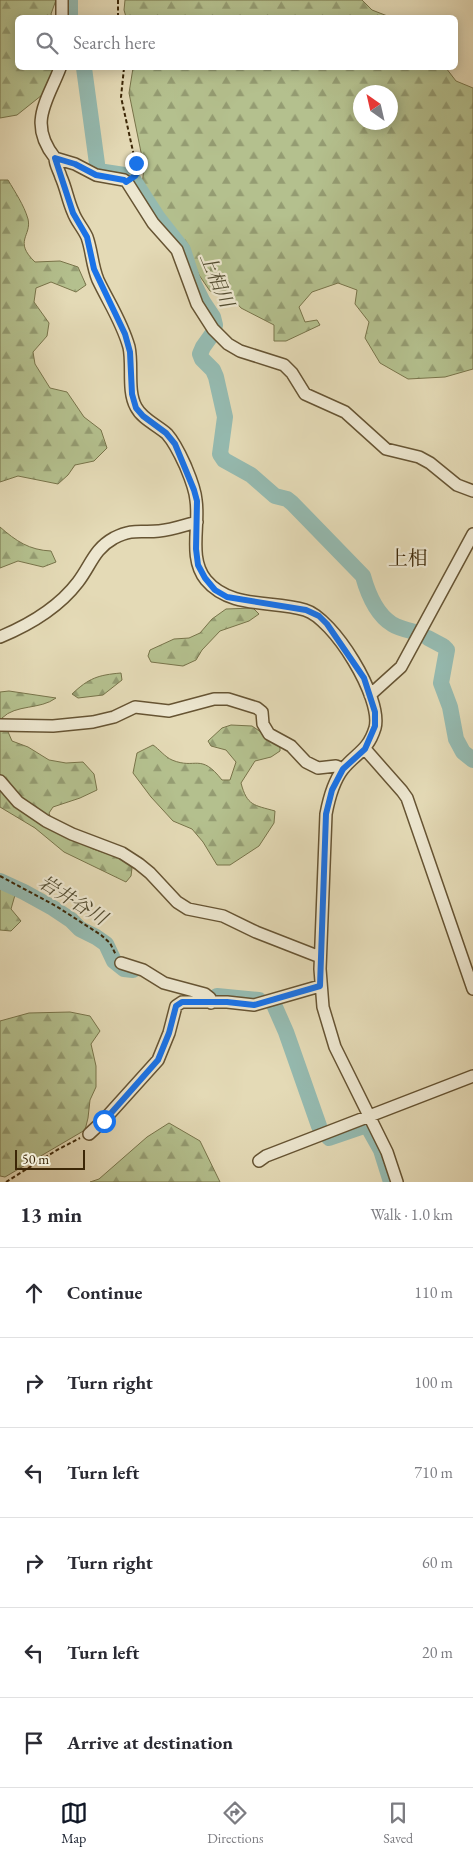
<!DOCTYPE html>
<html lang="en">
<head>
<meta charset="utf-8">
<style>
	:root { --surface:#fff; --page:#f7f7f7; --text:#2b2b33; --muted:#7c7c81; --line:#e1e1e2; --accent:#111827 }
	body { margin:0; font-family:"EB Garamond","Noto Serif JP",serif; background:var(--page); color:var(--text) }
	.compass { position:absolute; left:353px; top:85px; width:45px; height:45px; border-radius:50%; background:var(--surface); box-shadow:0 2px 12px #0003; rotate:326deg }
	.scale { position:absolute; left:15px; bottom:12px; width:70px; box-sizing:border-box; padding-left:5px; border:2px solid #3c2707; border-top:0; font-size:14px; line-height:18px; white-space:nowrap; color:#3c2707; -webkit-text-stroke:4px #ede7d0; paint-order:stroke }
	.stop { position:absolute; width:15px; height:15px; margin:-11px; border:4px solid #1a73e8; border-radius:50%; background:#fff }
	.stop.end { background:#1a73e8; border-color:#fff; box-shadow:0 1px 5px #0008 }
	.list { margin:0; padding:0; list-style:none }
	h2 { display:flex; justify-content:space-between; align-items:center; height:65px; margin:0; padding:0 20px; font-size:21px }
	h2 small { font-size:16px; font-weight:400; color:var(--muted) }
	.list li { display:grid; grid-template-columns:32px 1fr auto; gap:15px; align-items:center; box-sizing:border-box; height:90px; padding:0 20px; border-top:1px solid var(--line) }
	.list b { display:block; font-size:19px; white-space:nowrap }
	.list em { font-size:16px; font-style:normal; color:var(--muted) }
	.icon { flex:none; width:28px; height:28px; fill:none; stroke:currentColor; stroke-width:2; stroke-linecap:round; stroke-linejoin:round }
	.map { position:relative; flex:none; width:473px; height:1182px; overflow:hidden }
	.search { position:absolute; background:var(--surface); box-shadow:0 2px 12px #0003; left:15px; right:15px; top:15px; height:55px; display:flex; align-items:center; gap:12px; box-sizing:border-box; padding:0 18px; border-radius:8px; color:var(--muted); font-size:19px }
	.sheet { height:605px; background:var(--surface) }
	nav { display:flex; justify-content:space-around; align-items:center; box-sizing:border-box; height:70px; border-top:1px solid var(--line); background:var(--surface); font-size:14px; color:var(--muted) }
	nav a { display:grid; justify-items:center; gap:2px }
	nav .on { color:var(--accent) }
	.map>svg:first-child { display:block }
	.forest { fill:url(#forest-firs); stroke:#78744a; fill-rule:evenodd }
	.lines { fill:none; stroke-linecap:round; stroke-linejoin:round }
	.river { stroke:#95bab0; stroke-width:16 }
	.minor-casing { stroke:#665433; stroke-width:14 }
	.path { stroke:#3c2707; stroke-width:2; stroke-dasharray:4 2.5; stroke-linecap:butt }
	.minor { stroke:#ede7d0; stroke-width:11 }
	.route { stroke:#1a73e8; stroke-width:6 }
	.labels { text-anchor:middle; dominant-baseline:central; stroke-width:4.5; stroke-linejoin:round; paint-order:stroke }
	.water-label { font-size:19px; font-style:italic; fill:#524c31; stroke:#ede7d0 }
	.quarter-label { font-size:20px; fill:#3c2707; stroke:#ede7d0 }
</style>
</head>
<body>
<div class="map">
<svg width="473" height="1182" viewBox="0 0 473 1182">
	<defs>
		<pattern id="forest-firs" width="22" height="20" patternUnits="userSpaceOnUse" patternTransform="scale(1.25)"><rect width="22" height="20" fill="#b4c08e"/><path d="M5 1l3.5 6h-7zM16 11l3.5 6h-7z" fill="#949c72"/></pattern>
	</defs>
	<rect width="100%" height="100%" fill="#e4dab6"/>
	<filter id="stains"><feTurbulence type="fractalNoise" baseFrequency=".004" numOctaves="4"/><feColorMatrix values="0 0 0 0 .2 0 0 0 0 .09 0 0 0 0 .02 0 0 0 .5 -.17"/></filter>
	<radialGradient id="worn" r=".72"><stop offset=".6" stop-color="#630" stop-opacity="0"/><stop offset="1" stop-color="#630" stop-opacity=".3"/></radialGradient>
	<!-- forest -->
	<path class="forest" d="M0 0H56L51 14 52 17 18 18V68H53L51 76 42 95 17 115 0 118Z
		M125 0H362L372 10 390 17H126L124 10Z
		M133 68H446L456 81 473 88V369L445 377 408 379 380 363 365 338 369 322 355 304 357 290 338 283 312 292 299 307 305 322 317 320 320 325 286 341H274V325L241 308 226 291H210L199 275 185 243 161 214 142 186 144 167 129 93ZM360 92H390V122H360Z
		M0 180H8C15 192 24 205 28 219 32 236 13 241 35 262L60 261 78 267 86 285 76 292 51 282 36 288 34 302 49 323 47 336 33 352 35 364 50 388 67 392 84 417 101 430 107 448 94 461 75 465 68 475 58 484 18 476 0 482Z
		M0 527C16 541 29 550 51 551L56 562 43 567 18 561 0 568Z
		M253 608 259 614 249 621 220 631 202 650 196 660 183 666 151 662 148 656 150 650 174 639 189 638 200 633 212 619 226 609Z
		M121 673 122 680 103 695 78 698 72 694C89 678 98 675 121 673Z
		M9 691 56 698C40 710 16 704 2 718L12 741 28 747 49 760 66 763 83 762 94 774 97 790 80 798 53 807 49 813 54 828 93 849 126 860 132 868 131 876 126 882 64 852 35 828 0 807V692Z
		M231 725 252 726 280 745V751L271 757 255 761 241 783C247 806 254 805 275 811L274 823 259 846 230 865H217L203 842 192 829 173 821 151 797 133 773 137 753 153 745C159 749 165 757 172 760 196 770 200 752 222 780H230L236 762 226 750 211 746 208 741 222 728Z
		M0 886 15 895 11 909 21 921 11 931 0 930Z
		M70 1012 90 1016 100 1031 91 1044 96 1066V1087L90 1100 88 1118 85 1130 5 1177 0 1176V1021L29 1013Z
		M169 1123 200 1141 220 1182H90L99 1179 147 1137Z"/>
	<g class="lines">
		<!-- river -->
		<path class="river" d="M70 0V18
			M84 68 98 171 131 176 158 218 183 250 194 284 203 302 213 317 215 325 213 333 203 347 200 354 202 359 213 370 216 377 225 417 220 454 224 460 251 475 275 496 287 499 292 503 363 576C368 594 376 614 392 624 398 628 407 630 415 632
			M428 638 443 646 447 650 441 683 450 707 456 739 463 752 473 760
			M0 881 24 892 53 908 71 920 80 929 96 937 106 944 114 961 124 969 133 970
			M217 996 259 1000
			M275 1007 286 1032 319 1126
			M329 1138 367 1125 381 1150 391 1182"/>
		<defs>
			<path id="minor" d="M62 0V18
				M60 68C48 100 27 123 55 158 55 165 59 170 61 177 66 188 68 201 73 212 76 221 83 228 87 237 92 251 92 266 98 280 109 303 122 322 129 347 133 365 127 391 136 407 142 419 157 425 167 434 175 443 180 454 185 465 190 477 195 488 196 500 200 526 188 558 206 580 230 609 272 600 305 610 333 618 383 698 375 728 368 751 356 753 343 769 333 782 329 798 326 814L320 969 323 1007 335 1047 387 1152 397 1182
				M55 158 75 164 96 175 124 180 127 182 153 223 177 250 197 304 213 329 228 344 240 351 284 365 292 373 305 394 345 412 386 449 419 457 430 463 457 485 473 491
				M0 637C29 625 59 607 78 582 91 565 94 549 114 538 134 528 140 533 159 531 172 530 185 525 197 522
				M370 695 401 667 473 534
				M0 725 53 726 93 722 114 717 135 707 169 711 214 699H228L257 708 262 712 263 724 269 734 291 746 306 762 318 768 336 766 343 769
				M365 749 402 791 407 798 473 989
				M0 781 18 802 46 821 72 834 122 853 139 864 150 873 177 902 188 909 223 916 256 932 320 957
				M121 963 143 970 164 983 205 994 210 998 211 1003
				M89 1134 103 1121 158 1060 169 1033 176 1006 182 1002H227L254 1005 320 986
				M259 1161 266 1156 473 1076"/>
		</defs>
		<!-- minor casing -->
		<use href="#minor" class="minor-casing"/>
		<!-- path -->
		<path class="path" d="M118 0V18
			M124 68 121 97 134 156 139 170 135 176
			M0 876 56 906 101 935 110 943 116 955
			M6 1182 57 1150 80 1138"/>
		<!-- minor -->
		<use href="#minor" class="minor"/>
	</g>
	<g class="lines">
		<!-- route -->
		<path class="route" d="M104 1121 158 1060 169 1033 176 1006 182 1002H227L254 1005 320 986 326 814 332 790 343 769 365 749 375 726V712L364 678 327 624 319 616 306 610 227 597 215 590 205 578 198 565 196 549 197 501 194 490 175 444 166 433 143 416 136 408 132 394 130 352 125 334 94 269 87 237 73 213 55 158 75 164 96 175 124 180 126 182 135 176 139 170 136 163"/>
	</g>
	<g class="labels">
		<!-- water labels -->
		<g class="water-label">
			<text transform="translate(217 280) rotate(67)">上相川</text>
			<text transform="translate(73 900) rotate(32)">岩井谷川</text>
		</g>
		<!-- quarter labels -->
		<g class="quarter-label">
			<text x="408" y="558">上相</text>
		</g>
	</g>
	<rect width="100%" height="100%" filter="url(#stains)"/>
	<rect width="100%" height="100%" fill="url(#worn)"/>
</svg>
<svg class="compass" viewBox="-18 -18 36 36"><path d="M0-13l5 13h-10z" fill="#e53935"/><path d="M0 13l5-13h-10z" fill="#7c7c81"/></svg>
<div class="scale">50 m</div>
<div class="stop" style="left:104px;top:1121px"></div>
<div class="stop end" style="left:136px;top:163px"></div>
<div class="search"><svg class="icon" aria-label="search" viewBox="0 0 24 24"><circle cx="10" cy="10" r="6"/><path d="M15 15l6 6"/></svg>Search here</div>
</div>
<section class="sheet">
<h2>13 min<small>Walk · 1.0 km</small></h2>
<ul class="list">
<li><svg class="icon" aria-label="ahead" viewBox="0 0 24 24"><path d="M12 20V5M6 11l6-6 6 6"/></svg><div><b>Continue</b></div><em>110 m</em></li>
<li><svg class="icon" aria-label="right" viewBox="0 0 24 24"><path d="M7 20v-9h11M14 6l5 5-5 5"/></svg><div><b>Turn right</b></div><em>100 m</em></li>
<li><svg class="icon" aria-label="left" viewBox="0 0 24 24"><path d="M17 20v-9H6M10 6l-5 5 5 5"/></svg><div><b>Turn left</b></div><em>710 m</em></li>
<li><svg class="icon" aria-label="right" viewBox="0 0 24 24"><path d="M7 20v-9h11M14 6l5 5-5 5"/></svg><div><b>Turn right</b></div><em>60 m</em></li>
<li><svg class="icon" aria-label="left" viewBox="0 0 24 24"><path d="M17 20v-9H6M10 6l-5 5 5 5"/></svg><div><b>Turn left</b></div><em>20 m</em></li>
<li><svg class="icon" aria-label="arrive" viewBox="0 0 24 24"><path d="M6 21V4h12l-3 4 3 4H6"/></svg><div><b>Arrive at destination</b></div></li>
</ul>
</section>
<nav>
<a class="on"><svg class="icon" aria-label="map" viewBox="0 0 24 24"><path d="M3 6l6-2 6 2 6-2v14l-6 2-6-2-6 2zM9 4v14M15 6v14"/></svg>Map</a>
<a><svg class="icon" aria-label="directions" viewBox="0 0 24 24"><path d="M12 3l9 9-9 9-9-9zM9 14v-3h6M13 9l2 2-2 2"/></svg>Directions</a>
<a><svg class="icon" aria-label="saved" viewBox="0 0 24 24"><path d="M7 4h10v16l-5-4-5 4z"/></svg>Saved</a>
</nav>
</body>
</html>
